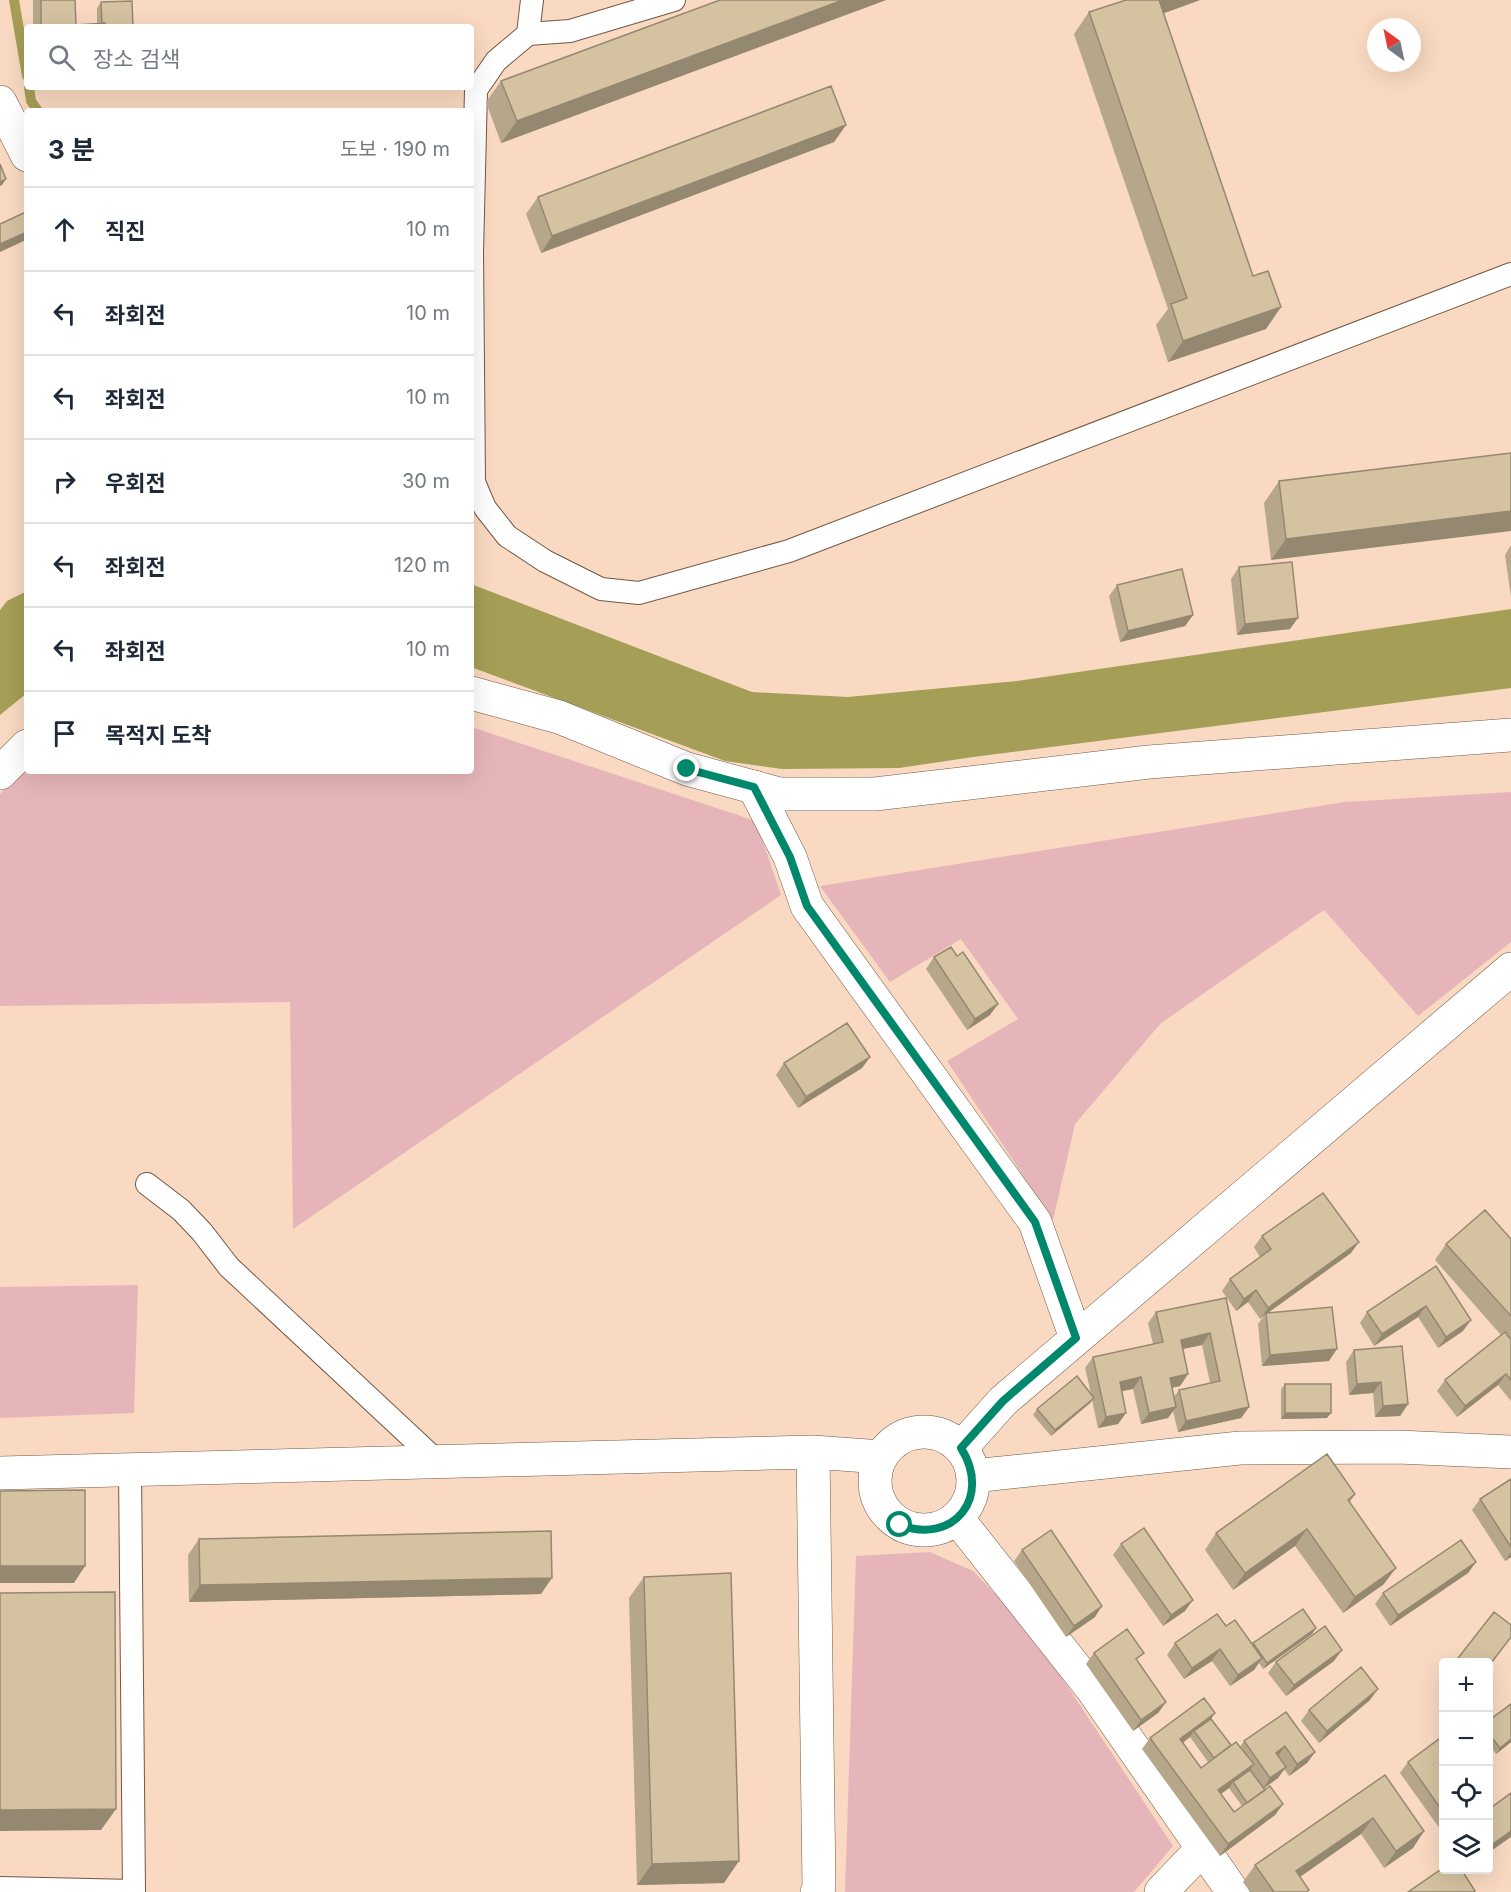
<!DOCTYPE html>
<html lang="ko">
<head>
<meta charset="utf-8">
<style>
	:root { --surface:#fff; --page:#f2f2f3; --text:#1f2937; --muted:#747a83; --line:#e0e1e3 }
	body { margin:0; font-family:Inter,"Noto Sans KR",sans-serif; background:var(--page); color:var(--text) }
	.controls { position:absolute; right:18px; bottom:18px; display:grid; overflow:hidden; border-radius:6px; box-shadow:0 6px 24px #0002 }
	.controls button { width:54px; height:54px; display:grid; place-items:center; padding:0; border:0; border-bottom:2px solid var(--line); background:var(--surface); color:var(--text); font:30px sans-serif }
	.compass { position:absolute; left:1367px; top:18px; width:54px; height:54px; border-radius:50%; background:var(--surface); box-shadow:0 6px 24px #0002; rotate:327deg }
	.stop { position:absolute; width:18px; height:18px; margin:-14px; border:4px solid #00886d; border-radius:50%; background:#fff }
	.stop.end { background:#00886d; border-color:#fff; box-shadow:0 2px 6px #0008 }
	.list { margin:0; padding:0; list-style:none }
	h2 { display:flex; justify-content:space-between; align-items:center; height:78px; margin:0; padding:0 24px; font-size:26px }
	h2 small { font-size:20px; font-weight:400; color:var(--muted) }
	.list li { display:grid; grid-template-columns:39px 1fr auto; gap:18px; align-items:center; box-sizing:border-box; height:84px; padding:0 24px; border-top:2px solid var(--line) }
	.list b { display:block; font-size:22px; white-space:nowrap }
	.list em { font-size:20px; font-style:normal; color:var(--muted) }
	.icon { flex:none; width:33px; height:33px; fill:none; stroke:currentColor; stroke-width:2; stroke-linecap:round; stroke-linejoin:round }
	.map { position:relative; flex:none; width:1511px; height:1892px; overflow:hidden }
	.search { position:absolute; background:var(--surface); box-shadow:0 6px 24px #0002; left:24px; top:24px; width:450px; height:66px; display:flex; align-items:center; gap:15px; box-sizing:border-box; padding:0 21px; border-radius:6px; color:var(--muted); font-size:22px }
	.panel { position:absolute; background:var(--surface); box-shadow:0 6px 24px #0002; left:24px; top:108px; width:450px; height:666px; border-radius:6px }
	.map>svg:first-child { display:block }
	.green { fill:#e6b5b9 }
	.water { fill:#a59e56 }
	.lines { fill:none; stroke-linecap:round; stroke-linejoin:round }
	.stream { stroke:#a59e56; stroke-width:10 }
	.lane-casing { stroke:#735843; stroke-width:24 }
	.street-casing { stroke:#735843; stroke-width:34 }
	.secondary-casing { stroke:#735843; stroke-width:34 }
	.lane { stroke:#fff; stroke-width:22 }
	.street { stroke:#fff; stroke-width:33 }
	.secondary { stroke:#fff; stroke-width:33 }
	.wall { fill:#b7a78a; fill-rule:evenodd }
	.shaded-wall { fill:#958871 }
	.building { fill:#d5c2a1; stroke:#958871; stroke-width:1.5 }
	.route { stroke:#00886d; stroke-width:8 }
</style>
</head>
<body>
<div class="map">
<svg width="1511" height="1892" viewBox="0 0 1511 1892">
	<rect width="100%" height="100%" fill="#f9d9c1"/>
	<!-- green -->
	<path class="green" d="M471 727 756 821 781 895 293 1229 290 1002 0 1006V794L16 774 27 765V771H471Z
		M1511 792V942L1418 1016 1324 910 1161 1023 1075 1124 1053 1220 947 1061 1018 1019 961 939 890 982 820 886 1345 802Z
		M138 1285 134 1413 0 1418V1287Z
		M930 1552 973 1571 1031 1631 1173 1846 1134 1892H845L856 1556Z"/>
	<!-- water -->
	<path class="water" d="M471 584 752 692 848 697 1017 681 1511 609V688L973 757 899 768 782 769 725 761 471 667Z
		M27 591V693L0 715V610L7 601Z"/>
	<g class="lines">
		<!-- stream -->
		<path class="stream" d="M14 0 27 76
			M29 87 31 101 38 111"/>
		<defs>
			<path id="lane" d="M674 0 570 31 528 34 496 61 476 90 472 253 474 482 485 508 507 536 545 561 601 589 639 593 789 551 1511 274
				M528 34 532 0
				M147 1184 181 1210 202 1232 229 1267 438 1462
				M0 1888 134 1891 130 1470"/>
			<path id="street" d="M0 102 27 155
				M754 787 790 857 807 906 1035 1222 1076 1338
				M875 1481a49 49 0 1 1 98 0a49 49 0 1 1-98 0Z
				M961 1448 1003 1401 1511 969
				M813 1452 819 1887 817 1892
				M0 1473 813 1452 881 1457
				M973 1476 1240 1448 1398 1447 1511 1452
				M957 1518 1093 1690 1233 1892
				M1161 1892 1203 1848"/>
			<path id="secondary" d="M471 693 559 717 687 769 779 794H875L1149 762 1511 735
				M0 773 27 746"/>
		</defs>
		<!-- lane casing -->
		<use href="#lane" class="lane-casing"/>
		<!-- street casing -->
		<use href="#street" class="street-casing"/>
		<!-- secondary casing -->
		<use href="#secondary" class="secondary-casing"/>
		<!-- lane -->
		<use href="#lane" class="lane"/>
		<!-- street -->
		<use href="#street" class="street"/>
		<!-- secondary -->
		<use href="#secondary" class="secondary"/>
	</g>
	<!-- wall -->
	<path class="wall" d="M33 0H75L76 25 97 24V8L101 2 133 27H33Z
		M720 0H886L501 143 486 102 501 81Z
		M1126 0H1200L1164 13 1266 329 1168 362 1156 325 1168 309 1074 34 1089 12Z
		M846 125 834 142 541 253 526 214 538 197Z
		M1511 453 1271 560 1264 503 1279 481Z
		M1511 545V597L1505 555Z
		M1239 567 1290 629 1237 635 1231 579Z
		M1117 585 1193 615 1185 626 1120 642 1109 596Z
		M934 957 990 1015 967 1030 926 969Z
		M870 1057 862 1068 798 1108 776 1075 784 1063Z
		M1262 1236 1351 1253 1268 1313 1329 1361 1262 1366 1258 1324 1264 1316 1260 1319 1248 1302 1236 1311 1222 1291 1230 1279 1260 1257 1254 1247Z
		M1511 1239V1401L1498 1385 1457 1417 1437 1391 1445 1380 1501 1335 1435 1260 1446 1244Z
		M1436 1266 1463 1331 1438 1348 1418 1317 1374 1346 1360 1323 1367 1312Z
		M1226 1298 1249 1407 1241 1418 1178 1432 1173 1411 1168 1418 1141 1424 1133 1389 1122 1391 1126 1413 1118 1424 1098 1428 1092 1400 1090 1403 1051 1436 1033 1415 1037 1409 1091 1394 1085 1368 1093 1357 1153 1344 1148 1323 1156 1312ZM1202 1345 1210 1383 1179 1390 1174 1397 1172 1387 1180 1386 1188 1374 1183 1349Z
		M1354 1350 1408 1404 1400 1416 1375 1417 1373 1393 1349 1395 1346 1362Z
		M1285 1384 1327 1418 1281 1419V1389Z
		M1511 1479V1557L1505 1561 1472 1510 1480 1499Z
		M1355 1494 1350 1502 1384 1584 1343 1613 1295 1546 1233 1590 1205 1550 1216 1533Z
		M199 1539 541 1594 189 1602 188 1555Z
		M1121 1544 1185 1611 1163 1626 1113 1555Z
		M1022 1550 1095 1617 1066 1637 1014 1561Z
		M1476 1562 1468 1573 1390 1626 1375 1604 1383 1593Z
		M644 1577 724 1883 637 1885 629 1598Z
		M1316 1628 1312 1634 1263 1669 1259 1663 1254 1670 1230 1686 1212 1661 1184 1679 1167 1655 1175 1643 1252 1645 1253 1643Z
		M1094 1653 1138 1661 1166 1702 1158 1713 1133 1731 1086 1664Z
		M1334 1661 1286 1696 1268 1673 1276 1662Z
		M1370 1700 1319 1743 1301 1721 1309 1710Z
		M1511 1704V1742L1496 1754 1491 1747 1488 1751V1721Z
		M1286 1712 1315 1752 1307 1763 1289 1776 1284 1769 1278 1778 1264 1788 1283 1804 1275 1815 1220 1856 1142 1749 1150 1738 1215 1713 1211 1719 1231 1746 1240 1747 1244 1741ZM1190 1737 1208 1762 1201 1768 1183 1743ZM1229 1788 1242 1806 1234 1812 1221 1794Z
		M1443 1736V1827L1440 1829 1400 1773 1408 1762Z
		M1385 1775 1424 1831 1413 1848 1384 1868 1361 1834 1300 1877 1307 1892H1250L1243 1882 1255 1865Z"/>
	<!-- shaded-wall -->
	<path class="shaded-wall" d="M843 0H886L501 143 517 121Z
		M1161 0H1200L1148 19Z
		M35 87H69L35 88Z
		M846 125 834 142 541 253 552 236Z
		M6 179 2 185 0 186V182Z
		M27 232 26 240 0 252V244Z
		M1281 307 1266 329 1168 362 1183 341Z
		M1511 511V531L1271 560 1286 539Z
		M1193 615 1185 626 1120 642 1128 631Z
		M1298 618 1290 629 1237 635 1245 624Z
		M998 1004 990 1015 967 1030 975 1019Z
		M870 1057 862 1068 798 1108 806 1097Z
		M1359 1242 1351 1253 1266 1314V1313L1260 1319 1268 1308Z
		M1256 1290 1248 1302 1236 1311 1244 1299Z
		M1426 1306 1418 1317 1374 1346 1382 1334Z
		M1471 1320 1463 1331 1438 1348 1446 1337Z
		M1210 1333 1202 1345 1173 1351 1181 1340Z
		M1337 1349 1329 1361 1262 1366 1270 1355Z
		M1188 1374 1180 1386 1162 1390 1170 1378Z
		M1506 1374 1498 1385 1457 1417 1465 1406Z
		M1141 1377 1133 1389 1112 1393 1120 1382Z
		M1381 1382 1373 1393 1349 1395 1357 1384Z
		M1094 1398 1090 1403 1051 1436 1055 1430Z
		M1408 1404 1400 1416 1375 1417 1383 1406Z
		M1176 1407 1168 1418 1141 1424 1149 1413Z
		M1249 1407 1241 1418 1178 1432 1186 1421Z
		M1126 1413 1118 1424 1098 1428 1106 1417Z
		M1285 1413H1331L1327 1418 1281 1419Z
		M1307 1529 1295 1546 1233 1590 1245 1573Z
		M1511 1552V1557L1505 1561Z
		M1476 1562 1468 1573 1390 1626 1398 1615Z
		M0 1566H85L74 1583H0Z
		M1396 1568 1384 1584 1343 1613 1355 1597Z
		M552 1578 541 1594 189 1602 200 1585Z
		M1193 1600 1185 1611 1163 1626 1171 1615Z
		M1102 1606 1095 1617 1066 1637 1074 1626Z
		M1316 1628 1312 1634 1263 1669 1267 1663Z
		M1220 1649 1212 1661 1184 1679 1192 1668Z
		M1342 1650 1334 1661 1286 1696 1294 1685Z
		M1262 1658 1254 1670 1230 1686 1238 1675Z
		M1378 1689 1370 1700 1319 1743 1327 1731Z
		M1166 1702 1158 1713 1133 1731 1141 1720Z
		M1215 1713 1207 1724 1194 1731 1190 1737 1172 1750 1180 1739Z
		M1511 1739V1742L1496 1754 1500 1748Z
		M1285 1746 1277 1758 1276 1753Z
		M1315 1752 1307 1763 1289 1776 1297 1764Z
		M1254 1764 1246 1776 1233 1782 1229 1788 1210 1802 1218 1790Z
		M1286 1767 1278 1778 1263 1789 1270 1778Z
		M1283 1804 1275 1815 1220 1856 1228 1844Z
		M116 1809 101 1830 0 1831V1810Z
		M1373 1818 1361 1834 1284 1888 1296 1871Z
		M1424 1831 1413 1848 1384 1868 1396 1851Z
		M1511 1831V1837L1488 1853V1849L1490 1846Z
		M739 1861 724 1883 637 1885 652 1864Z"/>
	<!-- building -->
	<path class="building" d="M41 0H75L76 25 105 23 106 27H41Z
		M720 0H843L517 121 501 81Z
		M1126 0H1159L1253 276 1268 271 1281 307 1183 341 1171 304 1187 298 1089 12Z
		M132 1 133 27H106L105 23H102L101 2Z
		M831 86 846 125 552 236 538 197Z
		M0 164 6 179 0 182Z
		M26 212 27 232 0 244V224Z
		M1511 453V511L1286 539 1279 481Z
		M1292 562 1298 618 1245 624 1239 567Z
		M1182 569 1193 615 1128 631 1117 585Z
		M951 947 957 956 963 952 998 1004 975 1019 934 957Z
		M847 1023 870 1057 806 1097 784 1063Z
		M1323 1193 1359 1242 1268 1308 1256 1290 1244 1299 1230 1279 1271 1249 1262 1236Z
		M1485 1210 1511 1239V1316L1446 1244Z
		M1436 1266 1471 1320 1446 1337 1426 1306 1382 1334 1367 1312Z
		M1226 1298 1249 1407 1186 1421 1179 1390 1220 1381 1210 1333 1181 1340 1188 1374 1170 1378 1176 1407 1149 1413 1141 1377 1120 1382 1126 1413 1106 1417 1093 1357 1163 1342 1156 1312Z
		M1332 1307 1337 1349 1270 1355 1266 1313Z
		M1505 1332 1511 1340V1380L1506 1374 1465 1406 1445 1380Z
		M1402 1346 1408 1404 1383 1406 1381 1382 1357 1384 1354 1350Z
		M1077 1376 1094 1398 1055 1430 1037 1409Z
		M1285 1384H1331V1413H1285Z
		M1327 1454 1355 1494 1348 1500 1396 1568 1355 1597 1307 1529 1245 1573 1216 1533Z
		M1511 1479V1547L1480 1499Z
		M85 1490V1566H0V1491Z
		M1144 1528 1193 1600 1171 1615 1121 1544Z
		M1051 1530 1102 1606 1074 1626 1022 1550Z
		M551 1531 552 1578 200 1585 199 1539Z
		M1461 1540 1476 1562 1398 1615 1383 1593Z
		M731 1573 739 1861 652 1864 644 1577Z
		M115 1592 116 1809 0 1810V1593Z
		M1303 1609 1316 1628 1267 1663 1253 1643Z
		M1494 1612 1511 1625V1637L1488 1667V1662H1455Z
		M1217 1614 1226 1626 1235 1620 1262 1658 1238 1675 1220 1649 1192 1668 1175 1643Z
		M1325 1626 1342 1650 1294 1685 1276 1662Z
		M1127 1629 1144 1653 1136 1659 1166 1702 1141 1720 1094 1653Z
		M1361 1667 1378 1689 1327 1731 1309 1710Z
		M1204 1698 1215 1713 1180 1739 1201 1768 1236 1742 1254 1764 1218 1790 1234 1812 1270 1786 1283 1804 1228 1844 1150 1738Z
		M1511 1704V1739L1500 1748 1488 1733V1721Z
		M1286 1712 1315 1752 1297 1764 1285 1746 1276 1753 1286 1767 1270 1778 1244 1741Z
		M1211 1719 1231 1745 1214 1758 1194 1731Z
		M1443 1736V1812L1408 1762Z
		M1488 1739 1493 1745 1488 1748Z
		M1250 1770 1265 1790 1247 1803 1233 1782Z
		M1385 1775 1424 1831 1396 1851 1373 1818 1296 1871 1309 1890 1306 1892H1274L1255 1865Z
		M1511 1793V1831L1490 1846 1488 1844V1810Z
		M1443 1868V1869H1461L1475 1891 1473 1892H1408Z"/>
	<g class="lines">
		<!-- route -->
		<path class="route" d="M687 769 754 787 790 857 807 906 1035 1222 1076 1338 1003 1401 961 1448C992 1497 954 1545 900 1525"/>
	</g>
</svg>
<div class="controls">
<button>+</button>
<button>−</button>
<button><svg class="icon" aria-label="locate" viewBox="0 0 24 24"><circle cx="12" cy="12" r="6"/><path d="M12 2v4M12 18v4M2 12h4M18 12h4"/></svg></button>
<button><svg class="icon" aria-label="layers" viewBox="0 0 24 24"><path d="M12 4l9 5-9 5-9-5zM3 14l9 5 9-5"/></svg></button>
</div>
<svg class="compass" viewBox="-18 -18 36 36"><path d="M0-13l5 13h-10z" fill="#e53935"/><path d="M0 13l5-13h-10z" fill="#747a83"/></svg>
<div class="stop" style="left:900px;top:1525px"></div>
<div class="stop end" style="left:687px;top:769px"></div>
<div class="search"><svg class="icon" aria-label="search" viewBox="0 0 24 24"><circle cx="10" cy="10" r="6"/><path d="M15 15l6 6"/></svg>장소 검색</div>
<section class="panel">
<h2>3 분<small>도보 · 190 m</small></h2>
<ul class="list">
<li><svg class="icon" aria-label="ahead" viewBox="0 0 24 24"><path d="M12 20V5M6 11l6-6 6 6"/></svg><div><b>직진</b></div><em>10 m</em></li>
<li><svg class="icon" aria-label="left" viewBox="0 0 24 24"><path d="M17 20v-9H6M10 6l-5 5 5 5"/></svg><div><b>좌회전</b></div><em>10 m</em></li>
<li><svg class="icon" aria-label="left" viewBox="0 0 24 24"><path d="M17 20v-9H6M10 6l-5 5 5 5"/></svg><div><b>좌회전</b></div><em>10 m</em></li>
<li><svg class="icon" aria-label="right" viewBox="0 0 24 24"><path d="M7 20v-9h11M14 6l5 5-5 5"/></svg><div><b>우회전</b></div><em>30 m</em></li>
<li><svg class="icon" aria-label="left" viewBox="0 0 24 24"><path d="M17 20v-9H6M10 6l-5 5 5 5"/></svg><div><b>좌회전</b></div><em>120 m</em></li>
<li><svg class="icon" aria-label="left" viewBox="0 0 24 24"><path d="M17 20v-9H6M10 6l-5 5 5 5"/></svg><div><b>좌회전</b></div><em>10 m</em></li>
<li><svg class="icon" aria-label="arrive" viewBox="0 0 24 24"><path d="M6 21V4h12l-3 4 3 4H6"/></svg><div><b>목적지 도착</b></div></li>
</ul>
</section>
</div>
</body>
</html>
